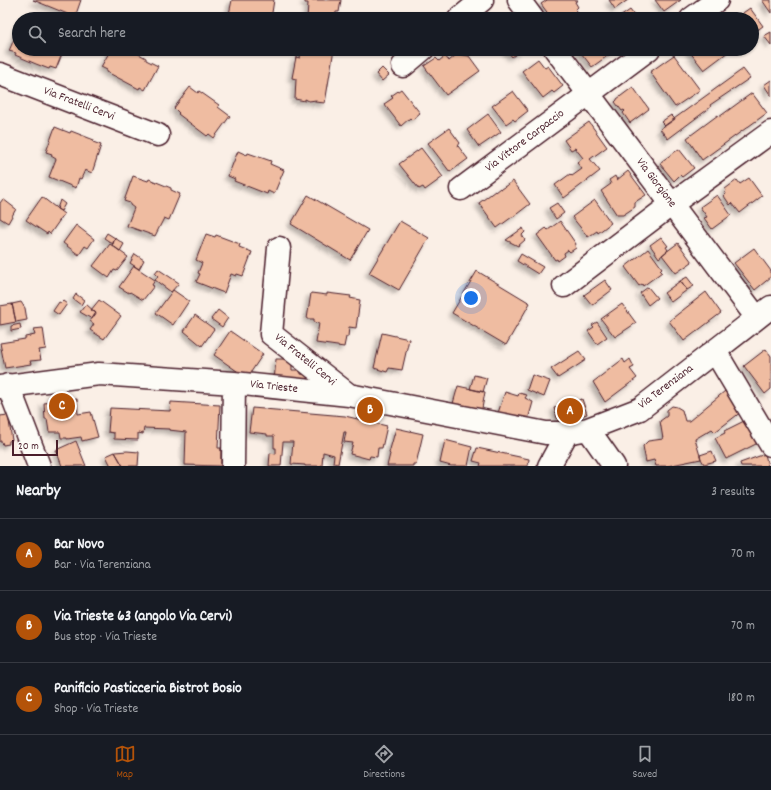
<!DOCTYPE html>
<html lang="en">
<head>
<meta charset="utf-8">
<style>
	:root { --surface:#171b24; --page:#20242c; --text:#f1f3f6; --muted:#9ea1a6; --line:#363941; --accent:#b45309 }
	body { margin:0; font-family:Dekko,sans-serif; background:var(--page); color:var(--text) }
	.scale { position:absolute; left:12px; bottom:10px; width:46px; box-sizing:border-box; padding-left:4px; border:2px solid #4a1f2b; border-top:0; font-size:11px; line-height:14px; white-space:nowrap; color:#4a1f2b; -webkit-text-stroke:3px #fdfcf7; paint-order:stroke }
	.you { position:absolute; left:471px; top:298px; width:14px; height:14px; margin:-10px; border:3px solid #fff; border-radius:50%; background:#1a73e8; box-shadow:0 0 0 6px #1a73e833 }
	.badge { display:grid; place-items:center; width:26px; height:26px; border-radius:50%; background:var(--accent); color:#fff; font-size:13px; font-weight:700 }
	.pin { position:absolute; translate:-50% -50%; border:2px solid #fff; box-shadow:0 1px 4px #0006 }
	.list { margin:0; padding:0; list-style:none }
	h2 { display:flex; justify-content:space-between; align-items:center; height:52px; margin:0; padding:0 16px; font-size:17px }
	h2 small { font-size:13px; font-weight:400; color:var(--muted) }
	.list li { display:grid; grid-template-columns:26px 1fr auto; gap:12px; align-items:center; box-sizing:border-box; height:72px; padding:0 16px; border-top:1px solid var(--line) }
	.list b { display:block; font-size:15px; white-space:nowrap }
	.list p { margin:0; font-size:13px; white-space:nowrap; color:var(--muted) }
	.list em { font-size:13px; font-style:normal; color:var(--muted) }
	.icon { flex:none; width:22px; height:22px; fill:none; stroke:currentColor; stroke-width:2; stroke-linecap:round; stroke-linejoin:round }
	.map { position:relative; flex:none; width:771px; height:466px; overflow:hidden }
	.search { position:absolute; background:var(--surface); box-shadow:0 1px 3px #0004; left:12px; right:12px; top:12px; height:44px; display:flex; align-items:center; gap:10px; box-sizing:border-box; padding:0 14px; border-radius:22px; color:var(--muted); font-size:15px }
	.sheet { height:268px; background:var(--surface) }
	nav { display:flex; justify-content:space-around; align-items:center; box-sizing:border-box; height:56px; border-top:1px solid var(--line); background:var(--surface); font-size:11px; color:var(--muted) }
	nav a { display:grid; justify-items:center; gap:2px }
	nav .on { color:var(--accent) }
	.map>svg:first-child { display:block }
	.building { fill:#efbca1; stroke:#4a1f2b; filter:url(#shadow) }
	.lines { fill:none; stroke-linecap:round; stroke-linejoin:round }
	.minor-casing { stroke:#4a1f2b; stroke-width:25 }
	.minor { stroke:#fdfcf7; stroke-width:22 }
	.labels { text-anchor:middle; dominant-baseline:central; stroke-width:3.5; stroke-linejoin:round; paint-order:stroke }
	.street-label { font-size:12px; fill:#4a1f2b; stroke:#fdfcf7 }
</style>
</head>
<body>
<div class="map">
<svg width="771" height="466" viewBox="0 0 771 466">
	<defs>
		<filter id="shadow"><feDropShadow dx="-3.5" dy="3.5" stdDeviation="2" flood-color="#0004"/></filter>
	</defs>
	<rect width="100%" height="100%" fill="#faefe6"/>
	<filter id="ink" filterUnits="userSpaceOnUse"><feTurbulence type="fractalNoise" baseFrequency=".025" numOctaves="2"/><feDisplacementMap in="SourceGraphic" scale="8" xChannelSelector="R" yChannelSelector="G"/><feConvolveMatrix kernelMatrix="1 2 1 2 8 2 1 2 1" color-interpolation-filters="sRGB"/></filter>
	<g filter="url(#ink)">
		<!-- building -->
		<path class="building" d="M33 0H81L75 17Z
			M232 0H274L271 19H228Z
			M305 0H341L339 12H336L335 19H307L308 3H305Z
			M547 0H578L575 2 578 7 575 10 577 12 568 19H552L541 4Z
			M609 0H628L615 9Z
			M655 0H681L664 12Z
			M762 0H771V13Z
			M750 8 763 26 752 34V19H734Z
			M630 10 637 19H617Z
			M19 27V49H64L56 69 50 67 49 69 36 64 15 55 16 53 9 51Z
			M771 32V45L764 36Z
			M111 49H130L146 58V60L158 66 145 90 140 87 139 89 107 72V70L101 67Z
			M301 49H334L325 103 315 102 316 100 309 101 305 99V101L295 99 296 79 292 78 296 57 300 58Z
			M506 49H523L512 57Z
			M578 49H611L613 52 592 67Z
			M691 49H726L728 52 704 70 689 51Z
			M457 54 469 56 480 71 446 95 424 66 436 58 439 61 445 56 449 61Z
			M674 55 700 90 675 107 650 72Z
			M538 59 545 68 548 66 563 86 554 93 552 91 543 98 522 71Z
			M382 68 389 75 382 81 376 74Z
			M743 69 750 78 710 105 711 107 668 139 660 129Z
			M771 80V96L764 85Z
			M190 87 198 93 199 91 219 105 218 107 230 116 214 138 209 134 207 136 178 114 179 113 174 108Z
			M633 87 649 109 630 123 623 113 625 111 624 110 622 111 615 102 617 100V99Z
			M401 89 420 113 412 120 410 118 401 126 384 104 393 98 391 96Z
			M513 91 528 111 515 121 513 119 506 124 492 106Z
			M752 93 767 113 702 160 687 138 718 115 719 117Z
			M488 114 501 132 479 147 467 130Z
			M671 115 675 119 665 126 661 122Z
			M589 122 607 147 590 159 600 171 564 198 555 185 570 174 572 176 582 169 577 163 583 158 575 148 571 150 564 140Z
			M55 127 70 133 71 131 94 140 93 142 101 145 92 173 85 170 81 179 79 178 76 188 49 177 56 159 51 156 52 154 46 152Z
			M449 128 460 143 458 146 468 159 450 172 428 143Z
			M421 148 443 177 425 190 423 187 419 189 399 164Z
			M679 149 694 168 682 177 680 175 674 181 660 164 662 161Z
			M238 151 247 155 248 153 271 161 270 164 284 170 274 194 268 191 267 194 234 181 235 179 228 176Z
			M628 171 646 195 635 202V207L623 215H617L601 191 611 184 609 180 615 176 617 180Z
			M133 176 148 181 149 179 171 188V190L180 194 169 220 164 218 155 236 127 226 134 208 130 205V203L124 201Z
			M749 178 762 196 740 213 732 203 730 205 724 196 726 194 725 192 726 191 725 189 737 180 740 184Z
			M513 181 530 204 513 217H512L497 228 479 203 495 191V192L500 188 501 189Z
			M308 195 368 230 350 260 291 224Z
			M717 195 731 215 712 229 704 218 707 217 700 207Z
			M42 197 64 214 50 234 48 232 47 234 26 220Z
			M3 199 16 209 8 223 0 218V203Z
			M60 200 65 204 61 211 57 209Z
			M595 200 611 223 598 233 597 231 588 237 572 217Z
			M557 203 564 213 556 219 549 208Z
			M400 221 429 238 399 290 369 273Z
			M560 221 576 244 575 246 576 248 570 252 568 250 564 253 565 256 558 261 557 259 555 260 537 235 546 228 548 230Z
			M76 225 94 239 88 248 85 246 79 255 63 243Z
			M523 228 525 232 522 235 525 240 518 246 506 240Z
			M107 233 115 238 113 244 104 238Z
			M206 234 215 237 216 235 240 244 239 247 252 252 243 276 237 274 236 276 231 274 224 293 196 282 200 274 198 273 202 263 196 260Z
			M661 237 668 246 666 247 668 250 659 258 650 245Z
			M115 238 124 244 120 251 112 245Z
			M678 243 692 262 676 273 662 255Z
			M110 244 128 257 117 271 114 270 109 278 93 266Z
			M754 248 771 271V277L755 290 734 263Z
			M648 249 662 268 660 270 662 272 643 286 642 284 639 286 625 267Z
			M135 254 144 260 139 269 130 263Z
			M521 254 543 267 538 274 517 261Z
			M134 266 155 280 152 285 154 286 143 300 130 292 129 293 119 287Z
			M158 269 179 283 171 292 155 280 158 276 155 273Z
			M477 271 530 303 506 345 452 313Z
			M687 277 694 286 687 290 680 281Z
			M605 280 612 290 592 305 584 295Z
			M680 281 687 290 671 302 664 293Z
			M648 287 657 298 648 305 640 293Z
			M173 290 189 301 173 325 156 313Z
			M706 292 721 313 684 341 669 321Z
			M311 293 327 295V293L351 296 350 298 360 300 356 328 349 327 348 337H346L344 347 316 343 319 323 314 322V319H307Z
			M76 294 84 300 81 305 73 299Z
			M99 300 121 316 104 339 90 330 94 324 90 321 96 313 91 310Z
			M63 301 67 304 59 315 53 311 59 302 61 303Z
			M21 302 25 308 27 320 16 322 12 304Z
			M12 304 16 322 0 325V306Z
			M86 304 96 313 92 319 80 312Z
			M622 304 636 323 615 337 601 319Z
			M218 310 228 318 222 327 211 319Z
			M195 315 214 329 202 346 184 331Z
			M597 322 607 337 597 344 588 331 594 327 592 325Z
			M20 324 21 329 11 331V326Z
			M43 328 46 349 39 350 41 360 30 361 31 364 5 368 0 343 25 339V337L35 335 33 329Z
			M230 331 263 354 247 378 214 355Z
			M382 333 409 339 402 370 389 368 387 372 374 368Z
			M766 349 771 356V389L765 394 744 366Z
			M579 351 586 360 558 378 551 369Z
			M276 359H289L292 362V370H301V374L309 375 308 386 274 381Z
			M623 359 625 363 630 359 634 367 630 369 637 378 605 402 593 382Z
			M474 375 487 378 483 392 470 389Z
			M532 375 550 381 544 397 527 390Z
			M458 386 485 392 481 414 452 407Z
			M725 391 741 412 715 432 712 429 695 439 701 459 667 466H656L654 460 646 462 643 446 648 441 663 439 660 421 667 416V410L672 406 677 407 682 410 685 421H689Z
			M505 392 518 396 519 393 527 395 525 398 533 402 527 423 498 413Z
			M77 399 78 414 91 412 98 437 82 441 81 437 67 439V438H61L60 432H49L47 419H45L44 403Z
			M582 399 587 414 559 424 554 408Z
			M171 402 220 405 218 448H221V466L185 465 186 432 169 430V429L144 428 143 434 138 433V440L114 439V433L108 432 110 408 170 411Z
			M252 408 345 416 387 426 382 448H378L377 457 370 456 369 459 350 454 353 443 344 442 346 432H344L338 464 333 463 334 455 323 452 322 466H305V465L291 464 293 442H283L281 466H269L270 453 276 454V448H274V436H267V434L249 432Z
			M8 415 12 440 9 441V444L3 445 2 442H0V416Z
			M746 420 760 442 726 459 715 438 725 433 724 431Z
			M396 428 423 434 416 464H413V466H387L390 454 389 453Z
			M445 440 472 447 468 466H451L440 463Z
			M76 441 86 466H62L56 450Z
			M477 448 529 459 528 466H480L481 463 473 461Z
			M127 451 139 452 138 466H123L115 452Z
			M712 451 716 461 704 464 701 459 700 455Z
			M115 452 123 466H111L106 456Z
			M765 454 768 466H741L740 463Z"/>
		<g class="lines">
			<defs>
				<path id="minor" d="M519 0 533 19
					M459 19 482 0
					M691 19 717 0
					M555 49 757 318
					M403 66 423 49
					M0 74 158 135
					M461 189 649 49
					M279 248 271 334 349 395
					M564 286 672 204 771 132
					M715 351 771 445
					M8 385 39 466
					M0 387 99 374 234 383 349 395 546 433H567L588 429 640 409 771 307
					M588 429 614 466
					M233 466 234 383
					M549 466 567 433"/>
			</defs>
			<!-- minor casing -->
			<use href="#minor" class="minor-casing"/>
			<!-- minor -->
			<use href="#minor" class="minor"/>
		</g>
	</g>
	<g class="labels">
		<!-- street labels -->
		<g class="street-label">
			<text transform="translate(79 104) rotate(21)">Via Fratelli Cervi</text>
			<text transform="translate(525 141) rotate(-37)">Via Vittore Carpaccio</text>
			<text transform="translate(656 183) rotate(53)">Via Giorgione</text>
			<text transform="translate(305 360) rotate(39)">Via Fratelli Cervi</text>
			<text transform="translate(274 387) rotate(6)">Via Trieste</text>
			<text transform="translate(666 387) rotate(-37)">Via Terenziana</text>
		</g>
	</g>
</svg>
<div class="scale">20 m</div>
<div class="you"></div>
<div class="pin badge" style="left:570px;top:411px">A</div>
<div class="pin badge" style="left:370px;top:410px">B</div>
<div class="pin badge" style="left:62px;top:406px">C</div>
<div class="search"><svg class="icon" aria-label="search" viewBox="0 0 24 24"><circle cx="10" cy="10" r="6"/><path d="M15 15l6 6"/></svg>Search here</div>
</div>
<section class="sheet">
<h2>Nearby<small>3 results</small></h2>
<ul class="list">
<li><span class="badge">A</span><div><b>Bar Novo</b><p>Bar · Via Terenziana</p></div><em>70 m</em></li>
<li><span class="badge">B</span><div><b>Via Trieste 63 (angolo Via Cervi)</b><p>Bus stop · Via Trieste</p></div><em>70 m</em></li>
<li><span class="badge">C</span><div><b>Panificio Pasticceria Bistrot Bosio</b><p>Shop · Via Trieste</p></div><em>180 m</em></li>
</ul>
</section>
<nav>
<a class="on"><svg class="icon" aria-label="map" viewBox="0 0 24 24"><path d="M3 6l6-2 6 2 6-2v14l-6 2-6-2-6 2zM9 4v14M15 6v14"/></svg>Map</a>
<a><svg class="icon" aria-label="directions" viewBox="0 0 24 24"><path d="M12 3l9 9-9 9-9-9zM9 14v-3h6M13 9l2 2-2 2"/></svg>Directions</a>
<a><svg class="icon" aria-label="saved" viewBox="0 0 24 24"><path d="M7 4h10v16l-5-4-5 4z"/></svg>Saved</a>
</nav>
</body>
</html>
